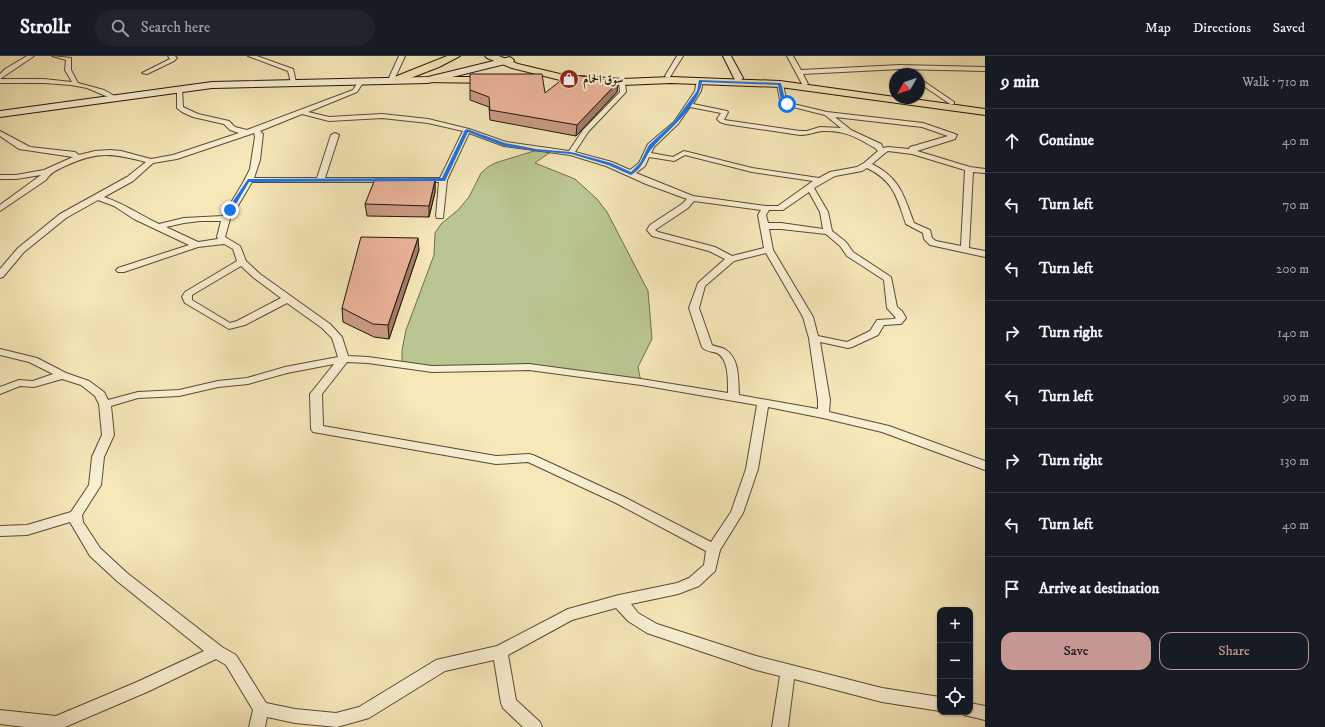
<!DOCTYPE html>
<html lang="en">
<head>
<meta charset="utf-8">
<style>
	:root { --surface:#171b24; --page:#20242c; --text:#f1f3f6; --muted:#9ea1a6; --line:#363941; --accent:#c59692 }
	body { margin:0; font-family:"IM FELL DW Pica",Amiri,serif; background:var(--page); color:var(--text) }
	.controls { position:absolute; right:12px; bottom:12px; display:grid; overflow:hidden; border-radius:8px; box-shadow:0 1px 3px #0004 }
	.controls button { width:36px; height:36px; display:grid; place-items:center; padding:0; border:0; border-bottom:1px solid var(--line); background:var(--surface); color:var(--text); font:20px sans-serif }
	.compass { position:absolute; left:889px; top:12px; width:36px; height:36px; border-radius:50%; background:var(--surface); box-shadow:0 1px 3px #0004; rotate:230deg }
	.stop { position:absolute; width:12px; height:12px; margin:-9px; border:3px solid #1a73e8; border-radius:50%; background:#fff }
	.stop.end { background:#1a73e8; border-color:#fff; box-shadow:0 1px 4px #0008 }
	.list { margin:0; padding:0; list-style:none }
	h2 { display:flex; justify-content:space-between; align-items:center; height:52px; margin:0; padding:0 16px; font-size:17px }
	h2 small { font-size:13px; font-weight:400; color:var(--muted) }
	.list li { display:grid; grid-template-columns:26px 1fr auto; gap:12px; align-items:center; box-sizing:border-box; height:64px; padding:0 16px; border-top:1px solid var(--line) }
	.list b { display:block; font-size:15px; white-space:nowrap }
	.list em { font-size:13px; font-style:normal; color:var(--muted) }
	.actions { display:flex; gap:8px; padding:12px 16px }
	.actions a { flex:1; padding:9px 0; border:1px solid var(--accent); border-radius:12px; text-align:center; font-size:14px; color:var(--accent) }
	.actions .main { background:var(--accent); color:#111 }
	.icon { flex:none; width:22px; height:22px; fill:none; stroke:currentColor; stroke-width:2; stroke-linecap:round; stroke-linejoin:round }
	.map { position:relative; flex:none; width:985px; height:671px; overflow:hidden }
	header { display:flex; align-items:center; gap:24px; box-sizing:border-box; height:56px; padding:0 20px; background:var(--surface); border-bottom:1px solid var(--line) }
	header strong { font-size:19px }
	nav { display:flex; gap:22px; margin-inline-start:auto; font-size:14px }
	.search { width:280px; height:36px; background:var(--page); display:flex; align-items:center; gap:10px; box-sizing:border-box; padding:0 14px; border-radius:22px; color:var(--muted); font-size:15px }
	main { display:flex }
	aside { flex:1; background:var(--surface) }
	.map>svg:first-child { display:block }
	.green { fill:#bac691; stroke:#6e6e4e }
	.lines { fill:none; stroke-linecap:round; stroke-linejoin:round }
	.street-casing { stroke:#574a37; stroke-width:2 }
	.secondary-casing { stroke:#22150c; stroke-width:2 }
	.primary-casing { stroke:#22150c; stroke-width:2 }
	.street { fill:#f9f0d2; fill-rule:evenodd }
	.secondary { fill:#f9f0d2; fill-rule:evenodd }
	.primary { fill:#f6e8b9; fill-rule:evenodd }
	.wall { fill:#ca9b84; stroke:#22150c }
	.shaded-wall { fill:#a47e6c; stroke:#22150c }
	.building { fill:#ebb49a; stroke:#22150c }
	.route { fill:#1a73e8 }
	.labels { text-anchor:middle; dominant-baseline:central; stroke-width:4; stroke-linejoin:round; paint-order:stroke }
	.far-poi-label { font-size:12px; font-weight:bold; fill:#22150c; stroke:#f9f0d2; text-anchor:start }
</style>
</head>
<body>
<header>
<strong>Strollr</strong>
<div class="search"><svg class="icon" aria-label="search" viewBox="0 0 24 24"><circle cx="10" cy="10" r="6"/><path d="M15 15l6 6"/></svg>Search here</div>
<nav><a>Map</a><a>Directions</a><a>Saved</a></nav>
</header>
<main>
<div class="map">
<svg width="985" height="671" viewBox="0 0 985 671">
	<rect width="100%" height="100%" fill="#f6e8b9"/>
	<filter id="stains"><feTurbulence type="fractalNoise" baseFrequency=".005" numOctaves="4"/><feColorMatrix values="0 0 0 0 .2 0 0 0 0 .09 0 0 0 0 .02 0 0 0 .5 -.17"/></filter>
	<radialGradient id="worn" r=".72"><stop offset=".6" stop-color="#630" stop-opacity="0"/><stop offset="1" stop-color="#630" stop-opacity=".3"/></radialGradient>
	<!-- green -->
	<path class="green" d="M534 95H552L535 107 575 123 597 143 607 156 648 235 652 283 638 311 641 326 529 311 402 310V294L406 274 434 199 435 177 441 168 458 154 469 141 481 117 488 111 495 107Z"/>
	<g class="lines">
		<defs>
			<path id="street" d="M27 0H34L0 23V18L5 13Z
				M52 0 71 2V14L78 27 104 34 118 42 113 43 87 32 71 29 44 27H0V23H44L72 26 65 14 66 4Z
				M168 0H175L177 2 174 5 147 18 142 17 170 3Z
				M248 0H257L293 13 296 26 291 27 288 15Z
				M399 0H405L394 24 389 25 388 24Z
				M677 0H683L670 21H666L665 20Z
				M787 0H793L801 14 900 9 985 11V15L900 13 803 18 808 28 805 30 802 28Z
				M700 22 703 24 701 35 693 48 727 55 728 56 724 64 800 75H807L820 71 841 72 825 59 785 49 780 44 777 28 780 26 783 28 786 43 789 47 827 56 923 67 955 78 957 79 955 83 917 95 970 111 985 113V117L973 116 969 192 985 195V201L930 189 924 183 923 177 906 168C897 142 894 125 867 112L862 115 835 120 814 132 828 156 832 175 846 186 853 196 891 221 897 251 902 255 906 262 901 268 884 269 878 279 852 291 848 292 820 286 830 344 829 356 889 370 985 405V414L882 376 823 362 768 351 758 413 743 457 720 494 715 515 699 530 678 538 631 548 638 557 657 568 756 600 882 632 940 641V655L882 646 794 623 788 671H772L780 620 756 614 647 577 628 565 616 552 572 564 508 599 516 644 540 666 542 671H523L503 652 501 647 494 604 445 615 369 662 337 671 295 667 267 661 265 671H249L253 654 226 609 216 603 147 636 65 671H25L0 668V654L56 660 137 626 204 595 117 525 90 500 70 466 27 479 0 480V470L27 469 71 456 89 429 92 401 102 379 99 348 95 340 81 329 62 323 34 331 20 330 0 338V331L19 324 33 325 53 318 29 306 0 299V293L37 302 66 317 89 325 104 336 108 344 138 336 179 334 218 325 247 322 285 311 338 301 332 282 322 272 287 247 245 269 229 273 185 247 182 241 185 236 237 205 233 193 224 188 198 191 124 216H118L116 214 118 212 189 189 134 163 114 150 98 144 66 162 24 196 3 221 0 222V213L18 192 60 158 127 121 146 106C112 97 98 95 65 110 57 114 51 116 46 124L0 155V149L41 119 16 123H0V119H16L44 114 73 101 19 93 0 80V75L30 91 75 96 79 99 95 95 110 94 121 95 151 103 173 99 239 77 230 74 224 68 193 61 182 56 177 52V32L182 33 183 51 198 58 229 65 235 71 247 74 353 34 359 24 361 23 364 25 357 36 308 56 329 61 382 58 428 63 469 73 506 86 569 95 583 74 620 36 619 26 622 24 625 26 626 36 588 76 575 96 612 106 630 114 639 107 648 88 674 66 695 35 697 24ZM690 51 721 57 717 63 720 66 726 68 800 79C808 79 814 76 822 75 845 74 856 81 875 92L878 95 864 107 857 111 830 116 819 122 752 112 684 95 673 101 651 97 654 91 678 68ZM302 58 329 65 382 62 428 67 463 75 440 122H325L339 79 335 77 331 79 317 122H254L260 104 263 78 260 75ZM835 61 922 71 948 80 910 91 909 93 888 91 883 92 881 88 851 74ZM254 77 255 81 250 113 244 125 223 160 184 162 159 168C140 159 123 147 104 141L133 125 153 107 177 103ZM469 77 504 90 570 99 606 110 646 128 687 143 682 148 650 169 647 174 652 180 709 195 725 203 698 227 689 252 702 291C706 296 711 295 717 297 729 303 728 325 728 337L641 323 529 308 432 310 368 301 348 300 342 281 330 268 260 218 246 205 240 190 225 181 230 163 252 126H439L436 160 437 162H443L447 124ZM888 95 912 98 965 114 961 190 936 185 932 182 930 174 914 167C904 140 900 122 872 108L885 97ZM685 99 752 116 813 125 778 150H766L693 140 636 117 645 110 649 101 674 105ZM809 136 820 156 823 173 781 167H768L766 159 769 154H783ZM694 145 761 154 758 159 764 192 732 200 715 191 658 176 655 174 688 152ZM200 165H221L217 181 218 183 198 186 166 171 184 167ZM769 173H781L826 178 840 190 847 200 884 224 887 252 896 262 894 263 877 264 870 275 847 286 818 280 813 261 773 194ZM766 197 803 261 809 282 818 344V353L739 339C738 325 740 303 726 294 722 291 716 291 712 289L699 252 705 230 734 205ZM241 210 254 222 281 242 237 265 230 267 192 244V239ZM347 306 368 307 432 316 529 314 641 329 757 349 746 413 731 456 711 486 624 441 533 399 529 398 496 400 323 370 322 338ZM334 308 310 338 311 373 313 376 496 408 528 406 616 447 706 495 704 509 689 522 677 527 619 539 568 553 497 590 436 604 359 651 336 657 295 653 266 647 236 599 222 591 127 517 100 492 83 466 82 459 101 429 104 401 114 379 111 350 138 342 179 340 218 331 248 328 287 317Z
				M919 22 954 46V48H950L919 27Z
				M970 647 985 650V664L964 659 963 656H970Z"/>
			<path id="secondary" d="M723 0H731L743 22 741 24H735Z
				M510 1 514 4 513 6 428 27 212 32 0 61V55L212 26 428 21Z"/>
			<path id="primary" d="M447 0H460L439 11 400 26 396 27 391 24 392 22Z
				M485 0H499L518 8 564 19 622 23 671 21 780 25 895 41V42H906L985 53V59L780 31 671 27 622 29 564 25 512 12 487 2Z
				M428 21H495L500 24 495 27 424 26 423 24Z"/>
		</defs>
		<!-- street casing -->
		<use href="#street" class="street-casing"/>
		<!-- secondary casing -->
		<use href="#secondary" class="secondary-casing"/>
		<!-- primary casing -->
		<use href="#primary" class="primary-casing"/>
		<!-- street -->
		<use href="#street" class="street"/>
		<!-- secondary -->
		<use href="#secondary" class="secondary"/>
		<!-- primary -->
		<use href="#primary" class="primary"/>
	</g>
	<!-- wall -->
	<path class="wall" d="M618 26 617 36 576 80 490 64 489 51 470 44V34L545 37Z
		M435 124V136L429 161 367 160 365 148Z
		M419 194 389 283 374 281 343 266 342 252Z"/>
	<!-- shaded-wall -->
	<path class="shaded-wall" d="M618 26 617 36 576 80 577 69Z
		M435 124V136L429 161V150Z
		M418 182 419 194 389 283 388 269Z"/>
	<!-- building -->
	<path class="building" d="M470 18H542L545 37 569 18 618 26 577 69 490 54 489 41 470 34Z
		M375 123 435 124 429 150 365 148Z
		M361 181 418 182 388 269 373 268 342 252Z"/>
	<!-- route -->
	<path class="route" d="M699 24 781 27 785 43 789 48 786 49 781 44 778 29 702 26C698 51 670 72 654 90 645 99 644 112 631 119L608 109 571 98 536 95 504 90 468 76 445 125 249 126 232 155 227 154 248 123 442 122 465 74 467 73 505 87 536 93 571 96 611 107 631 116 640 107 649 89 674 66 697 35Z"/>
	<!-- icons -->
	<defs>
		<symbol id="shop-disc" viewBox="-11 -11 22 22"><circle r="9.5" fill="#8f2418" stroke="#f9f0d2"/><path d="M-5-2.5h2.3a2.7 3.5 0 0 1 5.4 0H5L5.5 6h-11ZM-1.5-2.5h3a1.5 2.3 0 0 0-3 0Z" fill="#fff"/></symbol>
	</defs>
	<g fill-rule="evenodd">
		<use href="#shop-disc" x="558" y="12" width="22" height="22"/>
	</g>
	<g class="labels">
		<!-- far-poi labels -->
		<g class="far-poi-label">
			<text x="583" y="23">سوق الحمام</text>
		</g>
	</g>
	<rect width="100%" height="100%" filter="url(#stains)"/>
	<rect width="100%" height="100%" fill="url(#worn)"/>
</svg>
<div class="controls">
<button>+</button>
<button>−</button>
<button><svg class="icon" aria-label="locate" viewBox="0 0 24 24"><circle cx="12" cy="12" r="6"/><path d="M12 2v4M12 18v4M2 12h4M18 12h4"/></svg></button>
</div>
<svg class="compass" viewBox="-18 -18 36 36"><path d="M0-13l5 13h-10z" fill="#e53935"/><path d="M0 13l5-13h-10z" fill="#9ea1a6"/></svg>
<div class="stop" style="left:787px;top:48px"></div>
<div class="stop end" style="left:230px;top:154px"></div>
</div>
<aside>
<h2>9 min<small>Walk · 710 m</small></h2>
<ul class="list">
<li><svg class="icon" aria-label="ahead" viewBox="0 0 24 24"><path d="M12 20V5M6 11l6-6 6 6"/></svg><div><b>Continue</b></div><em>40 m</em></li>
<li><svg class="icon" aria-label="left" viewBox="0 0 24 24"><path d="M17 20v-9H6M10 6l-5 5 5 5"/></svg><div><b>Turn left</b></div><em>70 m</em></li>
<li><svg class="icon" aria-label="left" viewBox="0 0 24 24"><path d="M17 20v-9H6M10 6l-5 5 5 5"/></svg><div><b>Turn left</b></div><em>200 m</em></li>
<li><svg class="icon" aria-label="right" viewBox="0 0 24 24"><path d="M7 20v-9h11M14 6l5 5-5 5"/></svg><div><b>Turn right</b></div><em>140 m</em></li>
<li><svg class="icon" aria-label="left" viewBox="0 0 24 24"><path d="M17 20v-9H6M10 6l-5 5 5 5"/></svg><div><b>Turn left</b></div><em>90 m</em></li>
<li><svg class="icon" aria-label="right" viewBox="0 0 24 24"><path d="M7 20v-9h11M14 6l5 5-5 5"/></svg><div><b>Turn right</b></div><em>130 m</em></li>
<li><svg class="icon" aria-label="left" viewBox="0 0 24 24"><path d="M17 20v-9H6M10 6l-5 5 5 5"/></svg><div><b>Turn left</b></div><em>40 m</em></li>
<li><svg class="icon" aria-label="arrive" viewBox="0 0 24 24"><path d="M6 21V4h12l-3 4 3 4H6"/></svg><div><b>Arrive at destination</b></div></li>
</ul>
<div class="actions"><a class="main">Save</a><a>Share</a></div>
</aside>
</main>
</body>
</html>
